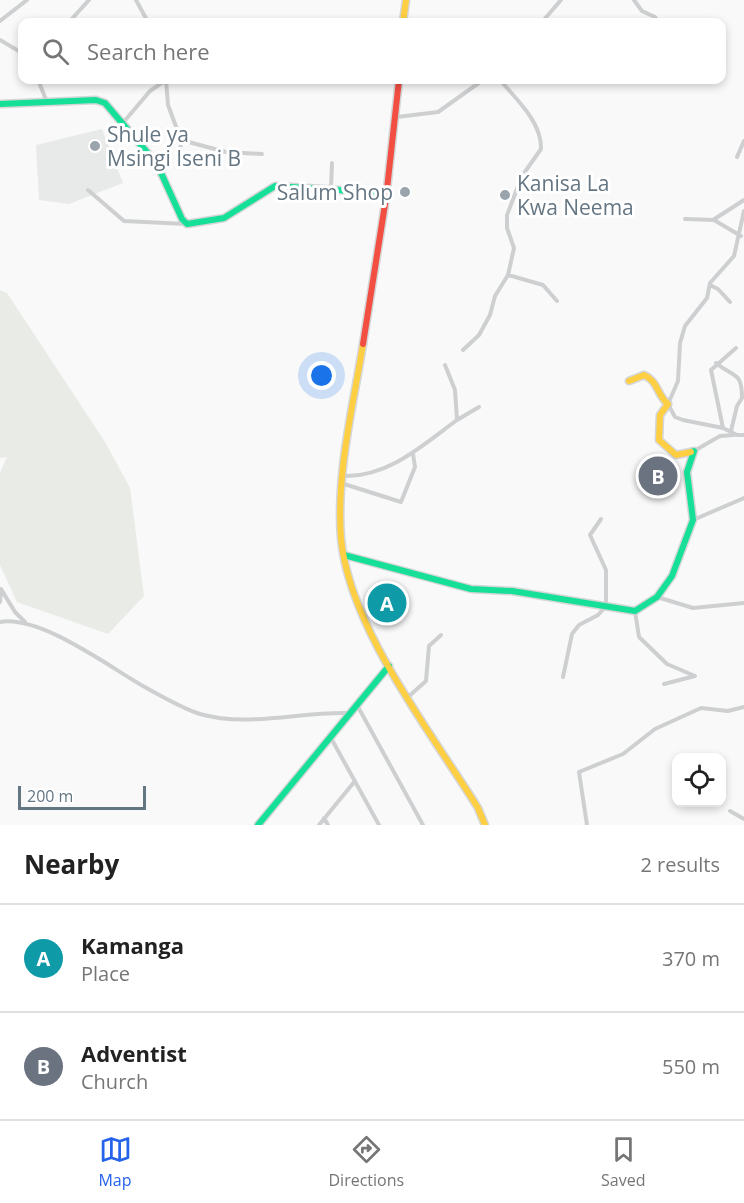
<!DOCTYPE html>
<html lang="en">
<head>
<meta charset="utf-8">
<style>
	:root { --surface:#fff; --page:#f2f2f2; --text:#222; --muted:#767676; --line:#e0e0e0; --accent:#2563eb }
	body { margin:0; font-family:"Open Sans",sans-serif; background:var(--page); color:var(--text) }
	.controls { position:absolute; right:18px; bottom:18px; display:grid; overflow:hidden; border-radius:12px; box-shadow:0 3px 9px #0003 }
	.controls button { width:54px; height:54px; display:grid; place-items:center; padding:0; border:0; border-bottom:2px solid var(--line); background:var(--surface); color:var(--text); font:30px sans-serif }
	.scale { position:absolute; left:18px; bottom:15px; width:128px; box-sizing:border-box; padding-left:6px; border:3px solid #657683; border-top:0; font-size:16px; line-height:21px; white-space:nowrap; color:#657683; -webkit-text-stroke:4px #fff; paint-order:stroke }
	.you { position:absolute; left:322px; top:376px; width:21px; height:21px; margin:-15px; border:4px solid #fff; border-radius:50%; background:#1a73e8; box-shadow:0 0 0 9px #1a73e833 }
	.badge { display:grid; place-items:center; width:39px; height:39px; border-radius:50%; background:var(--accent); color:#fff; font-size:20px; font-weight:700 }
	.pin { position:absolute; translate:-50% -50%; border:3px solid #fff; box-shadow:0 2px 6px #0006 }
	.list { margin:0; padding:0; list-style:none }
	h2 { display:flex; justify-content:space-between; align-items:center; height:78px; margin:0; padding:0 24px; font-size:26px }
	h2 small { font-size:20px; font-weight:400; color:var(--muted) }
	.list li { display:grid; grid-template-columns:39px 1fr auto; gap:18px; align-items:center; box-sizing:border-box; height:108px; padding:0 24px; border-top:2px solid var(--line) }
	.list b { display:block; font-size:22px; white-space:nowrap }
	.list p { margin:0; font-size:20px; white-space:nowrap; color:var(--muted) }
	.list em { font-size:20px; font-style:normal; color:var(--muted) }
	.icon { flex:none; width:33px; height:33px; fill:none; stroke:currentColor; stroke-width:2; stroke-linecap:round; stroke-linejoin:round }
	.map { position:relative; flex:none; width:744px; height:825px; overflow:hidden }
	.search { position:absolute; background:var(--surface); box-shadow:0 3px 9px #0003; left:18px; right:18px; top:18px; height:66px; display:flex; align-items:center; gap:15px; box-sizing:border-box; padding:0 21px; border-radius:12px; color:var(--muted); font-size:22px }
	.sheet { height:294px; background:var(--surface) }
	nav { display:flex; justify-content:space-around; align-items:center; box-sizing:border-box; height:84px; border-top:2px solid var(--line); background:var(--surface); font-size:16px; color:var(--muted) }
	nav a { display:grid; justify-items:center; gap:3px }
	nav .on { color:var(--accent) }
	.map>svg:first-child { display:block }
	.built { fill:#e8e9e9 }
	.green { fill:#e8ebe6 }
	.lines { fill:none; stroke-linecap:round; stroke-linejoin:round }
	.fast-casing { stroke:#d5d6d7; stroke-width:9 }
	.slow-casing { stroke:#d5d6d7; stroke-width:9 }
	.jam-casing { stroke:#d5d6d7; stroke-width:9 }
	.street { stroke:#cecfd0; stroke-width:4 }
	.fast { stroke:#16e098; stroke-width:6 }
	.slow { stroke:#ffcf43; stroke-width:6 }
	.jam { stroke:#f24e42; stroke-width:6 }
	.poi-dot { fill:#99a4ac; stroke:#fff; stroke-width:2 }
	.labels { text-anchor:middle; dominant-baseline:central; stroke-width:6; stroke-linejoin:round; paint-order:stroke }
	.poi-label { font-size:21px; fill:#657683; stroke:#fff; text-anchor:start }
</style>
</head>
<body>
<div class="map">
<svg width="744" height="825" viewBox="0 0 744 825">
	<rect width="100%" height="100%" fill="#f9f9f9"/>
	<!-- built -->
	<path class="built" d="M102 129 123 183 69 204 39 200 36 145Z"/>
	<!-- green -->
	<path class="green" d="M0 290 7 293 105 442 130 488 144 596 108 634 17 602 0 565V473L7 457 0 458Z"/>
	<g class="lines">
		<defs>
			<path id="fast" d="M0 104 96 100 105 103 157 164 182 219 187 224 224 218 275 186 386 193
				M344 555 471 589 512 591 635 611 657 597 672 576 693 520 687 472 694 451 691 452
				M258 825 389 666"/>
			<path id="slow" d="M403 22 406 0
				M363 344C353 407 336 474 341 538 349 628 431 732 478 808L485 825
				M629 381 644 375C658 381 657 395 668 404L660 415 659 440 676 455 691 452"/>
			<path id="jam" d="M363 344 386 198 399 80"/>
		</defs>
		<!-- fast casing -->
		<use href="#fast" class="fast-casing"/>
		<!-- slow casing -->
		<use href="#slow" class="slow-casing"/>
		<!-- jam casing -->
		<use href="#jam" class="jam-casing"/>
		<!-- street -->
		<path class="street" d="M136 0 148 22
			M634 0 642 11 655 17 658 22
			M0 21 27 0
			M69 22 89 0
			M542 22 561 0
			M0 40 22 53
			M38 80 47 102
			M166 80 168 105 181 140 226 152 262 154
			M397 117 438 112 483 80
			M122 124 150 91 166 80
			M181 140 180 153 186 167
			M737 157 744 141
			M331 188 332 163
			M88 190 124 221 186 224
			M744 211 734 256 710 283 707 298 685 326 680 343 678 381 668 404 675 417 683 420 723 428 737 435H744
			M685 219 714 220 741 236
			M713 220 744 200
			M508 275 543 285 557 301
			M710 285 718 289 730 302
			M463 350 479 335 490 315 495 296 508 275 514 248 507 228V215L522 176 541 149C542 122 516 99 500 80
			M716 363C734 378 742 371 742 398
			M457 420 479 407
			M723 428 711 370 736 348
			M731 431 737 406 742 398
			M694 451 720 436 734 435
			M345 476C389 477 424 444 457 420L455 390 445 365
			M344 484 401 502 415 467 413 454
			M693 520 744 498
			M1 589 15 612 25 622
			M657 597 693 608 744 603
			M0 602 1 591
			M635 611 639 637 667 664 695 676 664 684
			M0 622C40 615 108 666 143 686 161 696 181 708 200 714 249 728 301 711 350 713
			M563 677 572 634 579 625 598 615 606 606V570L590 535 601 519
			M408 697 426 681 429 646 441 635
			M357 705 423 825
			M331 738 379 825
			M730 811 744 819
			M324 818 328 825
			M319 825 355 781
			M587 825 579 772 623 754 655 729 701 708 728 711 744 707"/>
		<!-- fast -->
		<use href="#fast" class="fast"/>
		<!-- slow -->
		<use href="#slow" class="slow"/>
		<!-- jam -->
		<use href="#jam" class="jam"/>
	</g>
	<!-- markers -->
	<g class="poi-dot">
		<circle cx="95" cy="146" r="6"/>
		<circle cx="405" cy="192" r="6"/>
		<circle cx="505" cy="195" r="6"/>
	</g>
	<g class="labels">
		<!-- poi labels -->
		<g class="poi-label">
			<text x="107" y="134">Shule ya<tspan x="107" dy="24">Msingi Iseni B</tspan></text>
			<text x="517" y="183">Kanisa La<tspan x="517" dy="24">Kwa Neema</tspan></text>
			<text x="393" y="192" text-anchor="end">Salum Shop</text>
		</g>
	</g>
</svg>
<div class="controls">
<button><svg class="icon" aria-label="locate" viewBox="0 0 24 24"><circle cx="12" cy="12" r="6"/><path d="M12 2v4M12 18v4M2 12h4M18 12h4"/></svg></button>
</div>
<div class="scale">200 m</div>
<div class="you"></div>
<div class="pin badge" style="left:387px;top:603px;background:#0f9aa8">A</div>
<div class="pin badge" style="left:658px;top:476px;background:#6b7280">B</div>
<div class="search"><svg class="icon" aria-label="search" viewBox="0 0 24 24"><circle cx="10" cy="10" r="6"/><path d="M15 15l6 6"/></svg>Search here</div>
</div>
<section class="sheet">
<h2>Nearby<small>2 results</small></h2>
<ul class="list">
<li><span class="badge" style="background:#0f9aa8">A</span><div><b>Kamanga</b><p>Place</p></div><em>370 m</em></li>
<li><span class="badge" style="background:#6b7280">B</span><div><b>Adventist</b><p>Church</p></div><em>550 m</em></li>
</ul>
</section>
<nav>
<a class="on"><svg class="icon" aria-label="map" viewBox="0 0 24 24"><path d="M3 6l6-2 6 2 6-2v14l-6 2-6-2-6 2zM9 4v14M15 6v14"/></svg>Map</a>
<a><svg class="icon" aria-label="directions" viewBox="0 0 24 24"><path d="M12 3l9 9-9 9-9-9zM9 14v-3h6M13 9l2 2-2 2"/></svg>Directions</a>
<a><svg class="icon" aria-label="saved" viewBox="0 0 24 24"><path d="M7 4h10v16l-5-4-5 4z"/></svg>Saved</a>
</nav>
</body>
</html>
